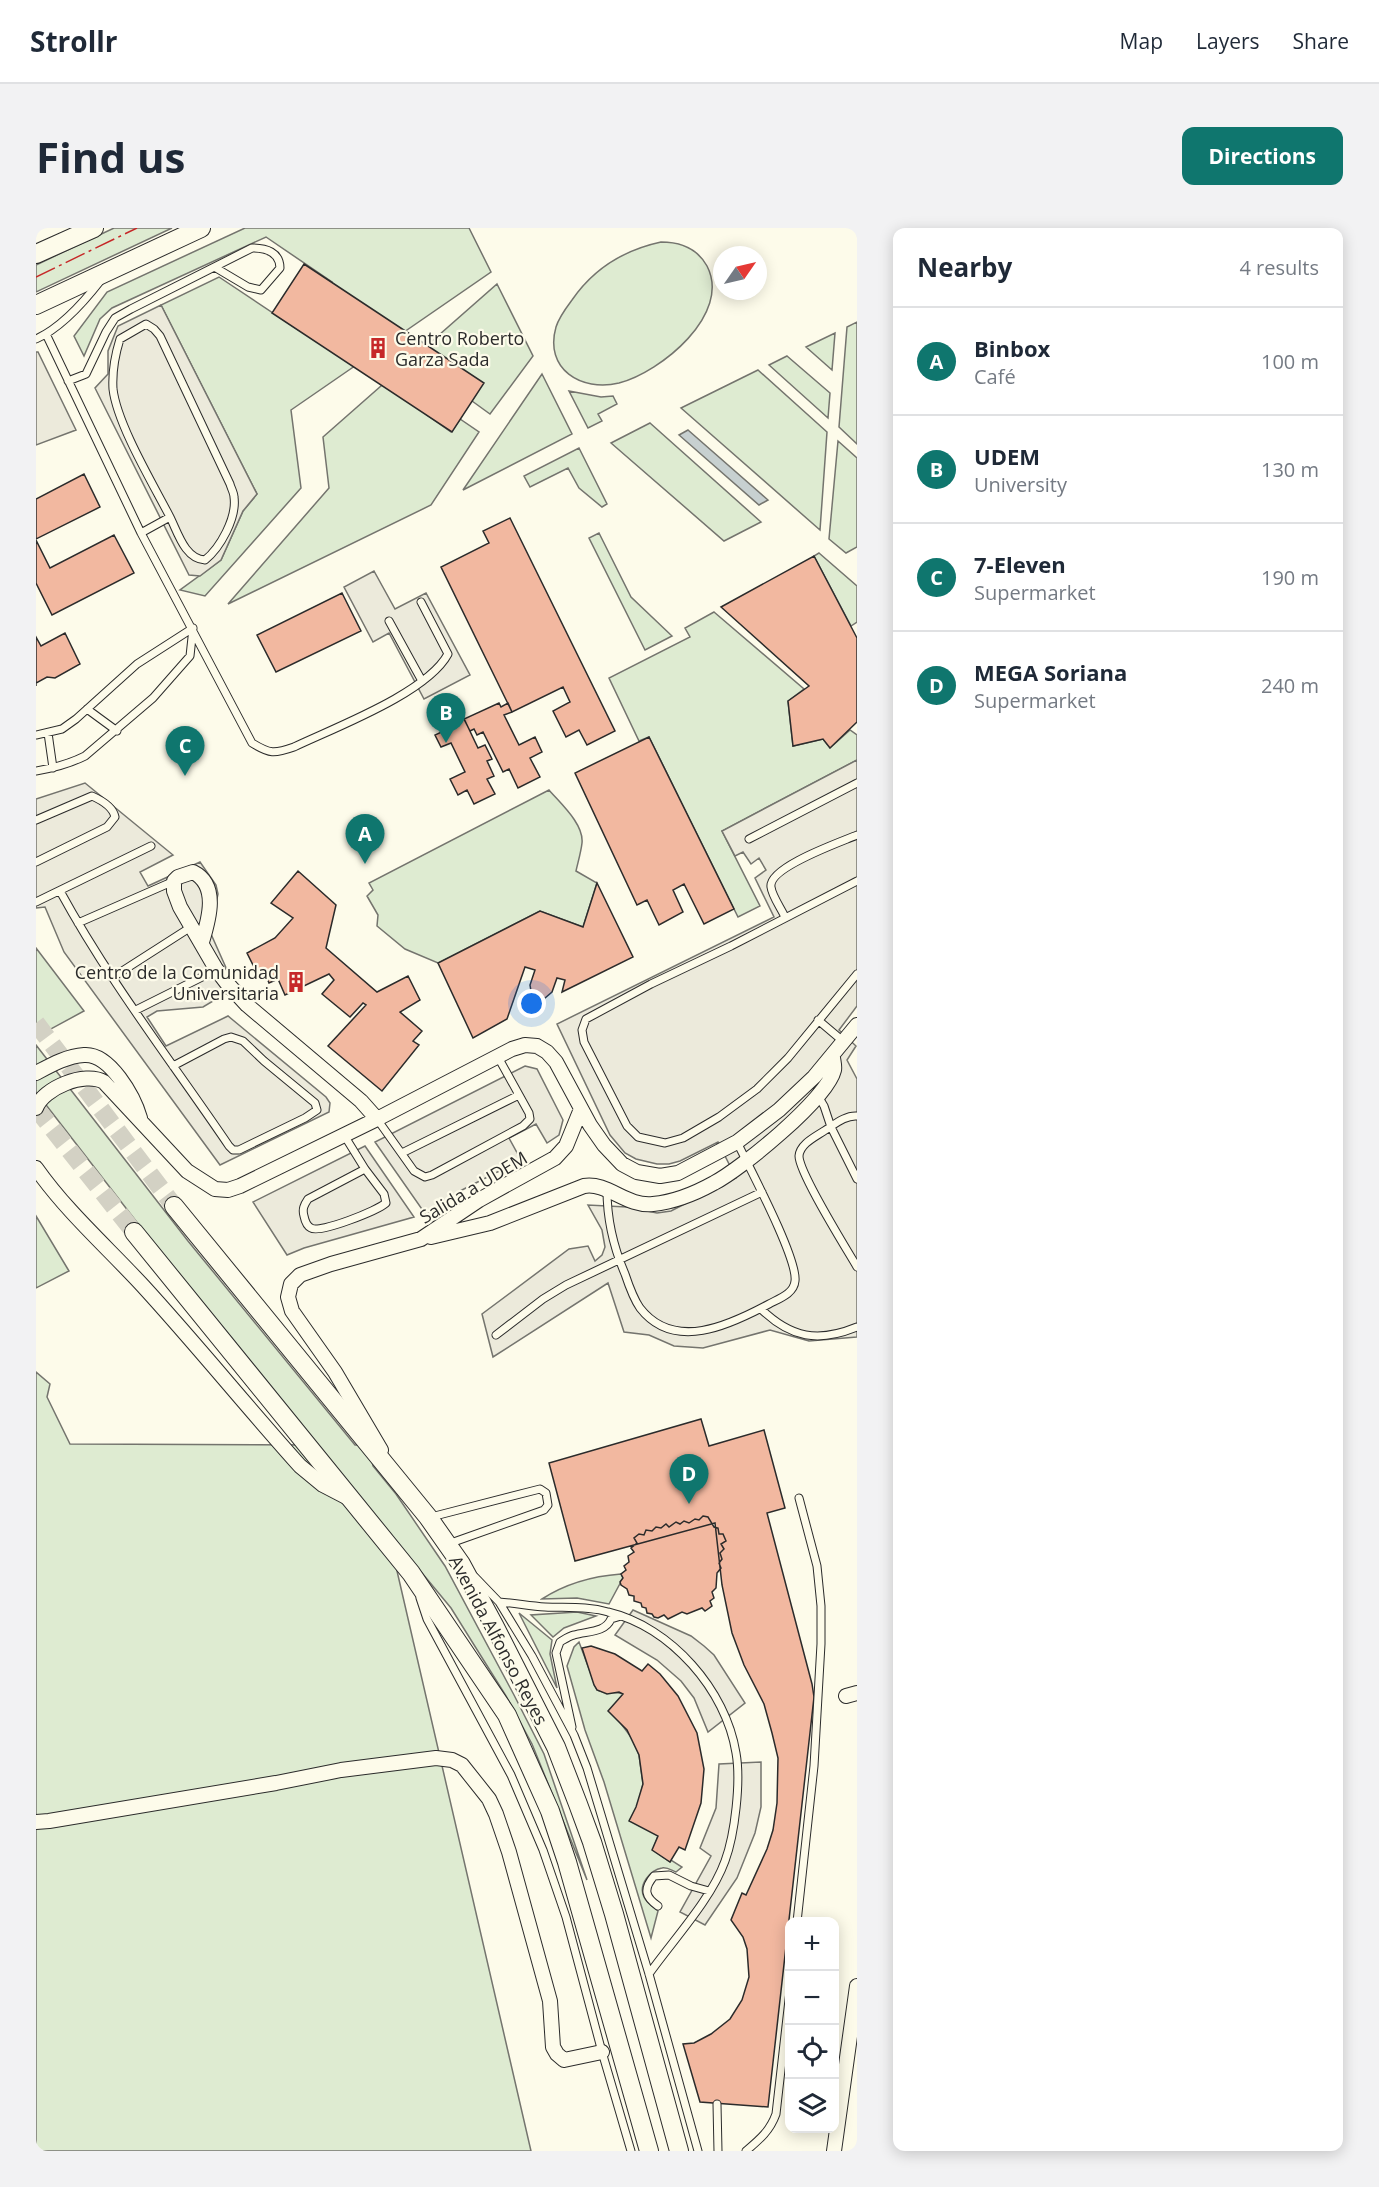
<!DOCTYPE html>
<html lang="en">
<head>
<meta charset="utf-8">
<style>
	:root { --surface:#fff; --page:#f2f2f3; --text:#1f2937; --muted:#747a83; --line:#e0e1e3; --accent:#0f766e }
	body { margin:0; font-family:"Open Sans",sans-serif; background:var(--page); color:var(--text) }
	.controls { position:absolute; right:18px; bottom:18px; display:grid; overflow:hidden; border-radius:12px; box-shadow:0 3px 15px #0003 }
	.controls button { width:54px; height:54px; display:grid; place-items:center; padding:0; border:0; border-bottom:2px solid var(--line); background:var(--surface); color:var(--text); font:30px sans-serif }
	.compass { position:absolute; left:677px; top:18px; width:54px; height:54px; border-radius:50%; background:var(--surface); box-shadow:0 3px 15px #0003; rotate:56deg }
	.you { position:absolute; left:496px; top:776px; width:21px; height:21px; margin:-15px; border:4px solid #fff; border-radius:50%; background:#1a73e8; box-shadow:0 0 0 9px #1a73e833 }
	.badge { display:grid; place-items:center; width:39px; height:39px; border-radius:50%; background:var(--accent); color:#fff; font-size:20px; font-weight:700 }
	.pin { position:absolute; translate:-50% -50px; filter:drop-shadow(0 2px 3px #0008) }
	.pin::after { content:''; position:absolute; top:32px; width:21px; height:18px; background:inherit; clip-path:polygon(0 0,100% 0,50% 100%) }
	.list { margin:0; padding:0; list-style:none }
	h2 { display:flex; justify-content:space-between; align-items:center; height:78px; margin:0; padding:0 24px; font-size:26px }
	h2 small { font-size:20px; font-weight:400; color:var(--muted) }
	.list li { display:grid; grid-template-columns:39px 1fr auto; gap:18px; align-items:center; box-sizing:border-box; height:108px; padding:0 24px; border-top:2px solid var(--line) }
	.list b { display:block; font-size:22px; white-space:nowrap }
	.list p { margin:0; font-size:20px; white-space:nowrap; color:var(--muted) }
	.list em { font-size:20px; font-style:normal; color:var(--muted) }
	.icon { flex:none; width:33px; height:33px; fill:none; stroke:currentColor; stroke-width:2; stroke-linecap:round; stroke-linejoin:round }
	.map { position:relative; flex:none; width:821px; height:1923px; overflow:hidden; border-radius:12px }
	header { display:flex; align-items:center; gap:36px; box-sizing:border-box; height:84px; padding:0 30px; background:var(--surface); border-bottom:2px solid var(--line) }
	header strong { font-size:28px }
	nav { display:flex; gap:33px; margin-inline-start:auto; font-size:21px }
	.intro { display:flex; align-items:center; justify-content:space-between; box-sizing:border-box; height:144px; padding:0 36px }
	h1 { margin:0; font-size:42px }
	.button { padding:15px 27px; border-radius:12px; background:var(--accent); color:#fff; font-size:21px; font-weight:700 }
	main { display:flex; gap:36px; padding:0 36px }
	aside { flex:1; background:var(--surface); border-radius:12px; box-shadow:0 3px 15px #0003 }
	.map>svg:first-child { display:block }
	.green { fill:#deebd1; stroke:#74746e; stroke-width:1.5 }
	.parking { fill:#eceadb; stroke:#74746e; stroke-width:1.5 }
	.water { fill:#c7d0d0; stroke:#74746e; stroke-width:1.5 }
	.building { fill:#f2b8a0; stroke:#2b2b2b; stroke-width:1.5 }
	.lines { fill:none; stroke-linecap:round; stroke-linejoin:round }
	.secondary-tunnel { stroke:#d3d1c4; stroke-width:18; stroke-dasharray:18 9; stroke-linecap:butt }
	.lane-casing { stroke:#2b2b2b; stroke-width:9 }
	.street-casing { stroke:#2b2b2b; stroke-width:16 }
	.secondary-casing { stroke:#2b2b2b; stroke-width:20 }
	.lane { stroke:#fdfbea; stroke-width:7 }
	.street { stroke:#fdfbea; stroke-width:14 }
	.secondary { stroke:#fdfbea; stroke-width:18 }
	.power { stroke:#c62828; stroke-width:1.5; stroke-dasharray:21 4.5 3 4.5; stroke-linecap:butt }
	.labels { text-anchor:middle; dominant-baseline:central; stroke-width:4.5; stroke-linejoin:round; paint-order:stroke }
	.poi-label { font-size:18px; fill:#2b2b2b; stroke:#fdfbea; text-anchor:start }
	.street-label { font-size:18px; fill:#2b2b2b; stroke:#fdfbea }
</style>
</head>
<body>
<header>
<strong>Strollr</strong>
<nav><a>Map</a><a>Layers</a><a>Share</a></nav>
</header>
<div class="intro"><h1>Find us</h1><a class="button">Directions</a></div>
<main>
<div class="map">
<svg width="821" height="1923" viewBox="0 0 821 1923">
	<rect width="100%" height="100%" fill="#fdfbea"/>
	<!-- green -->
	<path class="green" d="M78 0H136L0 64V37Z
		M209 0H433L455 44 255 182 265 260 169 368 144 362 185 332 207 283 221 266 125 77 183 49 264 103 296 54 230 9 76 80 64 91 48 128 38 108 71 64Z
		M625 14C644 14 661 20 671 38 696 86 625 144 583 155 545 164 508 141 520 99 523 89 530 80 536 72 558 40 588 22 625 14Z
		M461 56 497 128 454 186 436 173 391 187 415 204 424 191 443 204 395 277 192 376 293 260 287 209Z
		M821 94V216L803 199 811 99Z
		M799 105 796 142 770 119Z
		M751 128 794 165 792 190 733 137Z
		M722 142 791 204 784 302 645 180Z
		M506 146 536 206 427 262Z
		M533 163 565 169 577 168 581 176 562 186 566 193 552 200Z
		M614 195 725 294 688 313 575 215Z
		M802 213 821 230V319L810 325 793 311Z
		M543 220 571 276 566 279 543 260 532 240 494 259 488 248Z
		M563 305 595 369 636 408 609 422 553 310Z
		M783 325 821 358V394L815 398 778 328Z
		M678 384 768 461 752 473 757 518 787 511 794 520 814 502 821 507V532L686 603 724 678 702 689 613 509 603 513 573 450 654 409 649 400Z
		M513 562C524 575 548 596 546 615 545 624 542 634 540 643L561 655 547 699 504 683 402 735 369 721 341 698 342 687 331 668 337 662 333 655Z
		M0 720 48 783 0 809Z
		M0 817 152 1013 319 1217H332L337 1238 360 1266 409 1338 478 1467 508 1526 551 1652 496 1516 470 1468 415 1380 352 1304 495 1923H0V1144L14 1156 11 1169 34 1216 280 1217 148 1055 0 864Z
		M0 988 33 1043 0 1060Z
		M585 1346 587 1350 573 1376 541 1370 506 1371C529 1356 558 1348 585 1346Z
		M541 1384 560 1388 528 1400 517 1409 495 1387Z
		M483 1385 516 1412 514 1426 521 1460Z
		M543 1414 561 1462C571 1466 582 1463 587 1466L583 1493 598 1513 603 1527 607 1556 604 1568 622 1608 617 1622 634 1634 635 1632 646 1639 640 1644C635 1642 631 1639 626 1640 614 1642 602 1657 608 1669 610 1674 617 1679 622 1683L615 1710 568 1554 549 1502 531 1438 538 1419Z"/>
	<!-- parking -->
	<path class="parking" d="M125 77 221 266 207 283 185 332 164 348 153 347 59 160 72 146V123L82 98Z
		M0 124H2L40 202 0 217Z
		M338 343 359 381 390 365 434 447 388 471 353 405 337 414 308 359Z
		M821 532V778L803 802 820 818 811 832 821 851V1109L773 1113 734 1102 667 1120 638 1118 613 1107 588 1104 572 1055 457 1129 446 1086 533 1021 552 1018 559 1033 566 1027 569 1019 566 1002 552 977 591 979 621 985 635 983 700 950 682 914 644 933 633 936H621L600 931 589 925 574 907 521 796 738 689 719 650 730 642 723 630 715 636 707 624 699 628 686 603Z
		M49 555 137 627 104 644 112 658 164 634 180 657 182 666 179 680 171 697 199 760 167 779 121 783 111 789 130 818 192 788 290 869 294 875 293 884 184 937 28 724 9 679 0 680V571Z
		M489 838 501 841 527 892 523 907 511 915 500 896 473 910 485 932 424 963 390 987 339 914Z
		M329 918 378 989 268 1020 251 1027 217 974Z
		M597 1382 655 1408 668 1418 678 1427 709 1475 672 1504 658 1470 645 1453 621 1432 579 1407Z
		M725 1534V1579L719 1605 701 1650 669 1697 644 1684 675 1628 664 1620 680 1580 683 1536Z"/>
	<!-- water -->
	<path class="water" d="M652 202 732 272 723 277 643 207Z"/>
	<!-- building -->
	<path class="building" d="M268 36 448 155 416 204 236 85Z
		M48 246 64 279 0 311V271Z
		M474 290 579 503 551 517 543 502 530 509 517 483 534 474 527 459 476 484 405 339 453 315 447 303Z
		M78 307 98 345 16 387 0 355V312L14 340Z
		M778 328 821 410V494L794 520 787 511 757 518 752 473 773 458 685 379Z
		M306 365 325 403 240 444 221 407Z
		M29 405 44 436 19 450 11 449 0 455V458V409L5 418Z
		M463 475 465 479 472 475 476 484 468 487 483 517 499 509 506 524 494 530 504 549 482 560 473 541 467 544 447 504 441 507 438 501 434 503 428 491Z
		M422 478 442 520 449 517 456 531 451 533 458 548 451 551 459 566 438 576 431 562 422 567 414 551 429 544 415 515 405 519 399 507 410 502 403 487Z
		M613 509 698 681 668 696 648 656 637 662 647 684 623 697 611 672 601 677 539 545Z
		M262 643 300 677 290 720 341 764 372 748 384 772 364 784 386 803 377 813 383 817 346 863 292 818 330 777 327 775 314 789 286 766 298 752 293 746 249 767 242 751 233 755 227 740 220 743 211 725 239 710 257 690 235 675Z
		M561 655 597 729 526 764 529 752 521 750 516 764 509 770H504L495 763 494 757 499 742 489 739 471 791 437 810 402 735 504 683 547 699Z
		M665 1191 673 1218 728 1202 749 1280 731 1285 776 1456 778 1469 732 1879 664 1874 647 1816 658 1815 675 1806 694 1791 706 1772 713 1749 711 1721 707 1709 695 1692 706 1665 710 1667 731 1621 737 1602 741 1575 742 1530 736 1505 728 1476 708 1437 696 1405 686 1357 679 1295 539 1333 513 1235Z
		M667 1288 672 1289 678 1299 682 1300 683 1306H687L690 1313 685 1316 688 1321 684 1325 686 1331 683 1335 685 1340 681 1345 680 1360 676 1364 678 1370 674 1373 676 1378 669 1383 666 1380 651 1386 646 1384 632 1391 628 1387 622 1390 618 1389 616 1386 611 1385 610 1380 606 1379 605 1375 598 1373V1368L593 1367 591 1361 585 1357 584 1354 587 1350 585 1346 590 1342 588 1338 593 1334 592 1328 598 1324 595 1320 601 1315 598 1310 603 1306 608 1307 610 1302 616 1303 620 1299 625 1300 630 1296 633 1299 640 1294 644 1296 648 1293 653 1295 659 1291 663 1292Z
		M555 1418 579 1426 606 1443 612 1436 624 1446 642 1468 661 1505 668 1541 665 1575 649 1622 643 1619 634 1634 616 1622 622 1608 593 1593 600 1579 607 1556 603 1527 591 1502 572 1483 587 1466 583 1464 571 1466 561 1462 558 1457 546 1420Z"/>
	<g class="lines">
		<!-- secondary-tunnel -->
		<path class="secondary-tunnel" d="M0 795 138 978
			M0 880 98 1004"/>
		<defs>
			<path id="lane" d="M10 106 105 305 216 515C234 526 238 526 258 519 300 499 391 465 412 426L385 374
				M0 111C25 100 48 74 65 52
				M32 153 50 146 70 104 79 90 95 81 216 20C230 20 244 24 244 40L225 62 212 59 180 40
				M105 305 134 289C142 305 149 331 169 332 184 320 201 290 198 269 198 265 195 260 194 256L124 108 118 101 110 96 84 111C79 127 76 144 77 161 81 196 117 256 134 289
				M353 393 386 453
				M51 481 81 503
				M12 505 17 540
				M0 507 26 501 40 491 101 436 157 400
				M0 543C18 540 33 536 49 528L117 470 154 428 157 400
				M0 592 56 568C65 572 77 579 79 589L71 599 0 634
				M713 611 821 555
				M821 653 695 718 615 756 550 791 546 802 548 814 591 898 602 909 629 915 647 910 683 889 721 861 752 830 821 746
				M24 663C73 753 136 834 193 918L197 922H203L269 890 281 882 279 875 228 833 207 813 195 809 188 811 137 838
				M0 674 115 618
				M749 689C745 680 736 668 735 659 732 639 805 614 821 607
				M42 695 138 653
				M77 749 155 699
				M100 782 180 742
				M782 792 808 814
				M782 868 788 878 795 899 821 951
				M821 888C809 887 798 897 788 903 779 909 764 916 763 928 763 945 810 1020 821 1039
				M341 891 378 943 389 949 396 947 487 898 494 891 493 885 462 829
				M308 907 329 941 348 966 350 975C342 982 284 1006 275 1000 271 998 269 993 268 988 266 981 268 977 272 971L329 941
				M366 925 483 867
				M571 962C571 993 577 1018 589 1046 593 1058 597 1070 604 1080 638 1124 694 1097 733 1076 742 1071 758 1066 759 1053 762 1031 713 939 701 914
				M725 1081C755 1110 782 1115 821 1099
				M460 1107 507 1071 530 1057 726 964
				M395 1289 504 1261 510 1265 512 1277 508 1282 412 1316
				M439 1349 463 1374 496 1428 538 1507 551 1540 613 1746 662 1923
				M384 1370 391 1391 475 1547 507 1622 530 1689 566 1824 595 1923
				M463 1374C478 1375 494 1378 509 1379 530 1380 551 1378 572 1384 635 1399 690 1462 700 1525 705 1553 699 1606 689 1633 675 1672 637 1712 613 1746
				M536 1499 520 1425 524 1414C529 1411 533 1408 538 1407 551 1403 569 1405 575 1391L585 1388
				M622 1678C609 1669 607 1661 618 1648L633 1647 655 1658 673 1663
				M761 1694 778 1538 785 1416V1378L781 1338 763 1270
				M681 1876 682 1923
				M710 1923C723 1912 734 1903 740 1886L754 1763"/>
			<path id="street" d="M166 714C173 691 183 657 157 644L142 649 138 653V663L144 679 180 741 190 754 211 777 325 873 341 891
				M0 845C15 837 31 828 48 827 74 825 98 869 104 890
				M0 880C7 860 49 843 68 854L151 943 179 961 192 962 204 958 341 891 476 821 489 817 501 818 511 824 520 834 554 897 568 917 586 936 601 944 624 948 642 945 701 914 743 882 778 849 821 797
				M0 940C31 984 71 1019 107 1058 161 1117 211 1179 264 1238L287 1257 312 1270
				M395 1009 454 995 548 958C572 954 590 979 617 976 638 974 660 965 678 955 705 941 791 871 798 842 799 838 797 832 797 829
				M345 1222 299 1144 256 1083 252 1069 255 1056 264 1047 295 1036 385 1011 443 972 519 930 530 918 545 881
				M810 1468 821 1465
				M0 1594 13 1593 240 1555 305 1542 400 1530 416 1532 426 1537 453 1571 460 1586 473 1624 514 1773 517 1819 521 1826 528 1832 566 1824
				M798 1923 821 1758"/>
			<path id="secondary" d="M0 26 58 0
				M0 77 165 0
				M138 978 392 1289 425 1336 459 1399 520 1519 542 1576 556 1614 578 1686 643 1923
				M98 1004 375 1345 471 1487 514 1583 531 1634 613 1923"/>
		</defs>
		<!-- lane casing -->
		<use href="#lane" class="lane-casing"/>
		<!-- street casing -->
		<use href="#street" class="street-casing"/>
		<!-- secondary casing -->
		<use href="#secondary" class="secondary-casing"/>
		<!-- lane -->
		<use href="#lane" class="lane"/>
		<!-- street -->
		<use href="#street" class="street"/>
		<!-- secondary -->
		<use href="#secondary" class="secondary"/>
		<!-- power -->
		<path class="power" d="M0 49 101 0"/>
	</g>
	<!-- icons -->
	<defs>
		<symbol id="building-bare" viewBox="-9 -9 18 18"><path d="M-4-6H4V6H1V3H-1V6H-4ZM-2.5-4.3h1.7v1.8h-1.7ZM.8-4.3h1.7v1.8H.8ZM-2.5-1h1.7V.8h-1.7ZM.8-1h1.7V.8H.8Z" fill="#c62828" stroke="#fdfbea" stroke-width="2.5" paint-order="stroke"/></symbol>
	</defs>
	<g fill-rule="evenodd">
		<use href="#building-bare" x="327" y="105" width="30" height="30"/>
		<use href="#building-bare" x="245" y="739" width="30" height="30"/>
	</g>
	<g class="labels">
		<!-- poi labels -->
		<g class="poi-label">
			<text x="359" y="110">Centro Roberto<tspan x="359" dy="21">Garza Sada</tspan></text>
			<text x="243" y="744" text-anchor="end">Centro de la Comunidad<tspan x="243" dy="21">Universitaria</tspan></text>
		</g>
		<!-- street labels -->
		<g class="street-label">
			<text transform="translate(437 959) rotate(-31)">Salida a UDEM</text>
			<text transform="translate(463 1412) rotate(62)">Avenida Alfonso Reyes</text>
		</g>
	</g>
</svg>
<div class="controls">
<button>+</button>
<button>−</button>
<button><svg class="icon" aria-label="locate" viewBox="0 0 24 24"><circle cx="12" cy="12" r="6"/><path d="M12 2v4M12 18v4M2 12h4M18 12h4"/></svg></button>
<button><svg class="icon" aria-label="layers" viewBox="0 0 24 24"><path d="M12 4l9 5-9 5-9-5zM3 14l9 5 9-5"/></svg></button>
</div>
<svg class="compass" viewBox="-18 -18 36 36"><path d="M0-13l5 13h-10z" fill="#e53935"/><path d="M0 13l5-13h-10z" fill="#747a83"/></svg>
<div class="you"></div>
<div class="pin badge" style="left:329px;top:636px">A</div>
<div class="pin badge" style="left:410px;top:515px">B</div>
<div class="pin badge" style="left:149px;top:548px">C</div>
<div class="pin badge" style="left:653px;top:1276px">D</div>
</div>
<aside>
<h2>Nearby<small>4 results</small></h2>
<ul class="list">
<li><span class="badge">A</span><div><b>Binbox</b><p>Café</p></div><em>100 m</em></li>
<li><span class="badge">B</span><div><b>UDEM</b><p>University</p></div><em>130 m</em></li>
<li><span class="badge">C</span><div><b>7-Eleven</b><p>Supermarket</p></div><em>190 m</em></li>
<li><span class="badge">D</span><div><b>MEGA Soriana</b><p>Supermarket</p></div><em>240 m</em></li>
</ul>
</aside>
</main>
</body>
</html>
